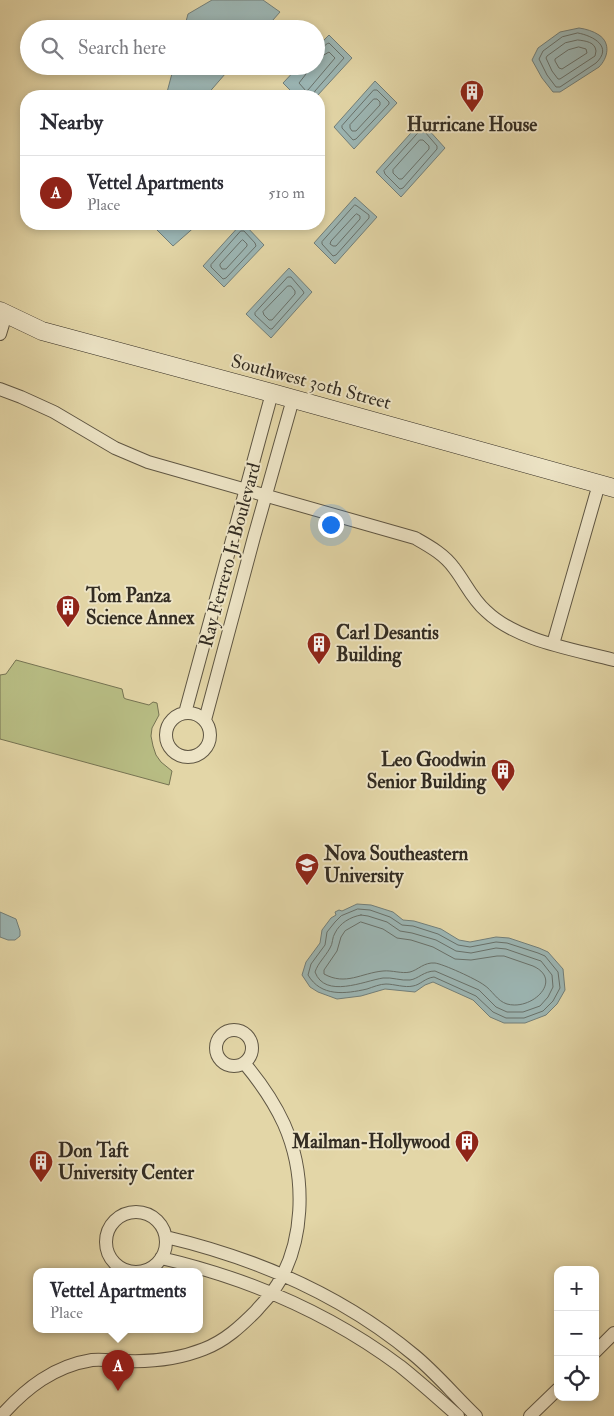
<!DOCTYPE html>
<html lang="en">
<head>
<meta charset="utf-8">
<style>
	:root { --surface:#fff; --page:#f7f7f7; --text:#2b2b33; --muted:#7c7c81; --line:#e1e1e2; --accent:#8f2418 }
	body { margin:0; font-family:"IM FELL Double Pica",serif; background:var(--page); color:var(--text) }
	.controls { position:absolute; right:15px; bottom:15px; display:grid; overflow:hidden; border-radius:10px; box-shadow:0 2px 8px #0003 }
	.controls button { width:45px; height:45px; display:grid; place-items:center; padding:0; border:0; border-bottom:1px solid var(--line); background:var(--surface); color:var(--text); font:25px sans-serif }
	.you { position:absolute; left:330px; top:524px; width:18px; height:18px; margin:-12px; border:4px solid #fff; border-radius:50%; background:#1a73e8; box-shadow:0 0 0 8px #1a73e833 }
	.badge { display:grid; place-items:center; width:32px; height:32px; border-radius:50%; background:var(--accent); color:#fff; font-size:16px; font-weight:700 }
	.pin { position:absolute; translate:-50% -41px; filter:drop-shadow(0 1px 2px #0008) }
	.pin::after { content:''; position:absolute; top:26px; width:18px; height:15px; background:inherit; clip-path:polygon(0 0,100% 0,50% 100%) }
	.popup { position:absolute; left:33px; top:1268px; width:170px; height:65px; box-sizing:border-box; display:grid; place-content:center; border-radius:10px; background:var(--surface); filter:drop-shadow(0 1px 4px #0005); font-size:16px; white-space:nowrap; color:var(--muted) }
	.popup b { font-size:19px; color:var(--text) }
	.popup::after { content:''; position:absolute; left:50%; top:100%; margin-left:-10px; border:10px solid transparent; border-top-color:var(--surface) }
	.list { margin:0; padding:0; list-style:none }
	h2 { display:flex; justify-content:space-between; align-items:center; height:65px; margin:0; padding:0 20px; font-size:21px }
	h2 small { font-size:16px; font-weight:400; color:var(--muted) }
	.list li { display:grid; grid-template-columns:32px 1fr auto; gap:15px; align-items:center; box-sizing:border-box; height:75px; padding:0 20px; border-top:1px solid var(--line) }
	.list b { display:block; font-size:19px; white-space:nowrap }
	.list p { margin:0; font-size:16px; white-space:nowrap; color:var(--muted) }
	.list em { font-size:16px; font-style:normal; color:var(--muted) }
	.icon { flex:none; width:28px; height:28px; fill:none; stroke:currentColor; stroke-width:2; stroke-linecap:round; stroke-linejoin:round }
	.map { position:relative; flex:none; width:614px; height:1416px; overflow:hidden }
	.search { position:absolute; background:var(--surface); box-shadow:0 2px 8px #0003; left:20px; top:20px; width:305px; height:55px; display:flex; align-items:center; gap:12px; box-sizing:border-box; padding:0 18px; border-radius:28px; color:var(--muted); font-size:19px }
	.panel { position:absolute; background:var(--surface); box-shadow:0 2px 8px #0003; left:20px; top:90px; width:305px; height:140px; border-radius:20px }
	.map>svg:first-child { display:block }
	.green { fill:#b8bd84; stroke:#767453 }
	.water { fill:#9cb6b4; stroke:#727f7a }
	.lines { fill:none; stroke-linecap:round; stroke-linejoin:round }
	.shore { stroke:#68716b; stroke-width:1 }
	.street-casing { stroke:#5f5643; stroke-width:14 }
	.secondary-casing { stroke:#332c22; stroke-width:19 }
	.street { stroke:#ede4c6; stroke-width:12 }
	.secondary { stroke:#ede4c6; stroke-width:18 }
	.labels { text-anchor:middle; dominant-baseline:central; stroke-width:4; stroke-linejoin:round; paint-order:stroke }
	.poi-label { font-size:19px; font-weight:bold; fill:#332c22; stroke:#ede4c6; text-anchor:start }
	.street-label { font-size:19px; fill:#332c22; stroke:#ede4c6 }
</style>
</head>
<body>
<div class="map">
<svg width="614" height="1416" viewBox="0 0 614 1416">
	<rect width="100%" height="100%" fill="#e3d6a7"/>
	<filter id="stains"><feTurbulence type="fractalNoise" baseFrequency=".004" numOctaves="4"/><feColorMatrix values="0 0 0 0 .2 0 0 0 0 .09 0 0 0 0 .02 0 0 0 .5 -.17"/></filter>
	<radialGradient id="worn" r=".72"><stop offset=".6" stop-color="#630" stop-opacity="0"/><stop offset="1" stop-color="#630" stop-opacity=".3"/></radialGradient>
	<!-- green -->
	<path class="green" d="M16 660 122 689 124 698 126 699 149 705 153 702 157 703 159 715 152 728 151 736 153 746 156 755 161 762 172 771 169 785 0 739V675L6 674Z"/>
	<!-- water -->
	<path class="water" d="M212 0H263L280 12 265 29H184L188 14Z
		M579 28C586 29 593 31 599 35 611 43 608 58 599 67L560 92H553L542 78 532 60 538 48 560 32Z
		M329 35 352 58 317 96H296L283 83 299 66H316V48Z
		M174 66H232L206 96H166Z
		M375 81 397 103 354 149 334 127Z
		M418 125 427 128 445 148 401 197 376 172Z
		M355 197 377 217 335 264 314 243Z
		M151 224H198L173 246Z
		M241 224H244L264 245 224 287 203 266Z
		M289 268 312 292 271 338 246 314Z
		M357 904 371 905 393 912 403 920 414 921 441 929 459 940 470 942 496 937 509 938 539 948 548 952 563 969 565 990 557 1004 546 1015 525 1023H504L490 1017 473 1000 433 982 425 985 415 992 385 989 361 996 337 999 318 992 310 987 302 975 306 962 320 943 322 930 331 918 336 915 335 912 339 910 342 911Z
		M0 912 16 919 20 931V936L15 940H8L0 937Z"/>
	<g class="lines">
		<!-- shore -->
		<path class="shore" d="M578 33C594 36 613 47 596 63L560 87H556L547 75 539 59 543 51 562 37Z
			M578 40C586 41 595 42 596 51L595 56 560 79H558L552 71 546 58 547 56 565 43Z
			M579 47 586 49 587 53 562 69 559 68 555 61V59L568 50Z
			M308 66 306 74 299 83 306 91 308 90 335 58 329 52 322 56 316 57
			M374 90H377L389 102V104L356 139 353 140 342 128V126Z
			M313 96 315 91 344 58 329 43C324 44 323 51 316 51
			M374 99H377L380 102V105L356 131H352L350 128V125Z
			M420 131 425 132 437 146V149L403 188 400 189 385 174 384 171Z
			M420 140H423L429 146V149L402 179H399L393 173V170Z
			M355 205 357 206 369 215V218L336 255 333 256 322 244V242Z
			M357 214 360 216V219L336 246H333L330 244 331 241 355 215Z
			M241 231H244L255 243 256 246 226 278 223 279 211 267V265Z
			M243 240 247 244V246L226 269H222L220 266V264L241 241Z
			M288 277H291L303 291 304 293 272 329H270L255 315V313Z
			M288 286H291L295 291V294L272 320H269L264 315 263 312Z
			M358 909 370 910 390 917 402 925 413 926 438 934 458 945 470 947 496 942 507 943 538 953 545 956 558 972 560 988 553 1001 543 1011 524 1018H506L493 1012 476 996 434 977C425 978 420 985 413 986 405 988 394 984 386 984 380 984 373 987 367 989 345 994 321 997 308 975L311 964 325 945 327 932 335 922 341 916Z
			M361 915 368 916 387 922 400 931 412 933 436 940 456 951 471 953 496 948 506 949 535 959 541 961 552 975 553 987 548 997 540 1006 523 1012H507L496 1007 479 990 435 971C424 971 418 979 410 980 401 981 392 977 383 978 364 981 325 999 315 972 318 963 325 957 330 948 333 944 332 937 335 933 340 923 350 917 361 915Z
			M361 922 383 929 397 938 411 940 433 947 455 959 471 960 497 956H504L533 966C564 980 532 1011 507 1004 497 1001 492 990 484 985 476 979 443 964 435 963 424 962 418 970 410 972 402 974 392 970 383 971 361 973 346 986 324 974V970L337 951 341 937 345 931Z"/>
		<defs>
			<path id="street" d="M0 334 6 314
				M0 389 21 397 54 412 115 448 148 462 415 538C429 546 444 554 454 568 465 582 472 599 486 611 517 641 573 649 614 660
				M553 644 599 484
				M185 713 272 393
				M166 735a22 22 0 1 1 44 0a22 22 0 1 1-44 0Z
				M205 720 254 537 293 399
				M216 1048a18 18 0 1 1 36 0a18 18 0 1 1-36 0Z
				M106 1242a30 30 0 1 1 60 0a30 30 0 1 1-60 0Z
				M166 1237C255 1258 343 1296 414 1355 436 1373 455 1396 476 1416
				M161 1258C247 1278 329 1313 400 1366 420 1382 439 1399 458 1416
				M595 1352 614 1333
				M1 1416C26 1388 54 1366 92 1360 104 1359 115 1361 126 1361 154 1362 179 1359 204 1349 225 1341 241 1326 256 1311 261 1305 266 1300 271 1294 306 1247 307 1176 284 1124 274 1102 260 1082 245 1064
				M530 1416 558 1389"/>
			<path id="secondary" d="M0 311 42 331 272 393 614 488"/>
		</defs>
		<!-- street casing -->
		<use href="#street" class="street-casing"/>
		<!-- secondary casing -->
		<use href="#secondary" class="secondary-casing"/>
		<!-- street -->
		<use href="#street" class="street"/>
		<!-- secondary -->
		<use href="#secondary" class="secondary"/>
	</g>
	<!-- icons -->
	<defs>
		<symbol id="building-pin" viewBox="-11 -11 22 30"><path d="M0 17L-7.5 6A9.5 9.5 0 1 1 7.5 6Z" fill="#8f2418" stroke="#ede4c6"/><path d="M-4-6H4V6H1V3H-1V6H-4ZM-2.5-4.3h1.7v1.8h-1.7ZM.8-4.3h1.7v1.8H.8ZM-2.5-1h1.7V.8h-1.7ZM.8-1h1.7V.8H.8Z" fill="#fff"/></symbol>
		<symbol id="university-pin" viewBox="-11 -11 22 30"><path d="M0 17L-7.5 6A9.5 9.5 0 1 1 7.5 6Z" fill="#8f2418" stroke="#ede4c6"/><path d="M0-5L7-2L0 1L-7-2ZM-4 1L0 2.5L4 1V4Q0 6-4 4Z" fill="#fff"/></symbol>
	</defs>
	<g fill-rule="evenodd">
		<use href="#building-pin" x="458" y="78" width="28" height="38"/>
		<use href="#building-pin" x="54" y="593" width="28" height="38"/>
		<use href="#building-pin" x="305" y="630" width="28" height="38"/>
		<use href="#building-pin" x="489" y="757" width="28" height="38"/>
		<use href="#university-pin" x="293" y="851" width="28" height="38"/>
		<use href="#building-pin" x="453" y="1128" width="28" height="38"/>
		<use href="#building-pin" x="27" y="1148" width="28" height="38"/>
	</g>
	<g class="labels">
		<!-- poi labels -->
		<g class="poi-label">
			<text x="472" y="125" text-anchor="middle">Hurricane House</text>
			<text x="86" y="596">Tom Panza<tspan x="86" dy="22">Science Annex</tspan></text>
			<text x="336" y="633">Carl Desantis<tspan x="336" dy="22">Building</tspan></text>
			<text x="486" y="760" text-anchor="end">Leo Goodwin<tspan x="486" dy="22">Senior Building</tspan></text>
			<text x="324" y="854">Nova Southeastern<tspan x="324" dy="22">University</tspan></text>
			<text x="450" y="1142" text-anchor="end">Mailman-Hollywood</text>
			<text x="58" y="1151">Don Taft<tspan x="58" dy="22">University Center</tspan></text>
		</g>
		<!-- street labels -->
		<g class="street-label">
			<text transform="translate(311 382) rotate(15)">Southwest 30th Street</text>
			<text transform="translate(230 555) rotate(-75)">Ray Ferrero Jr Boulevard</text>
		</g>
	</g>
	<rect width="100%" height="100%" filter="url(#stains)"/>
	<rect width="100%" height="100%" fill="url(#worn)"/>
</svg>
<div class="controls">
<button>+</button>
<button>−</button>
<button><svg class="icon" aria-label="locate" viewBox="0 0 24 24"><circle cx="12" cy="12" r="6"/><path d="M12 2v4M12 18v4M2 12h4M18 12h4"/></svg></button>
</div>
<div class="you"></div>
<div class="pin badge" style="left:118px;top:1391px">A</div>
<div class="popup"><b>Vettel Apartments</b>Place</div>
<div class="search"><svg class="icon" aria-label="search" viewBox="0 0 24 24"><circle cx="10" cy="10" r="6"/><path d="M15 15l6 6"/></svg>Search here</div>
<section class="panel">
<h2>Nearby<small></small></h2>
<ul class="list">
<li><span class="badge">A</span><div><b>Vettel Apartments</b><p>Place</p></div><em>510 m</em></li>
</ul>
</section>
</div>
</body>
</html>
